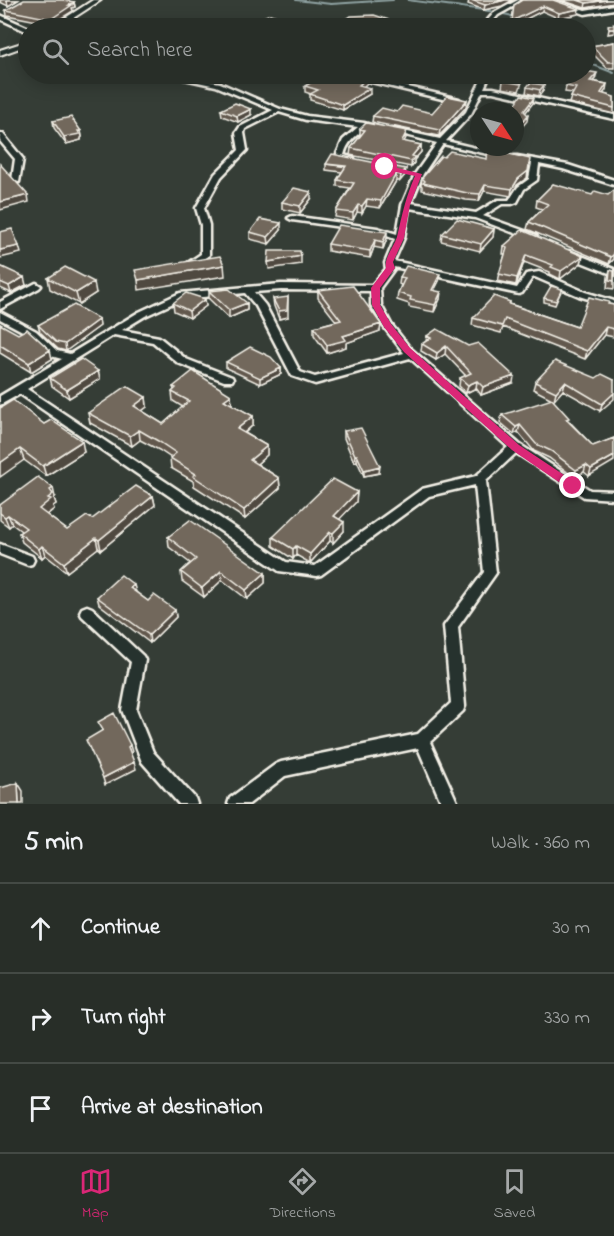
<!DOCTYPE html>
<html lang="en">
<head>
<meta charset="utf-8">
<style>
	:root { --surface:#282e28; --page:#343a34; --text:#f1f3f6; --muted:#a5a8a8; --line:#444a45; --accent:#db2777 }
	body { margin:0; font-family:"Indie Flower",sans-serif; background:var(--page); color:var(--text) }
	.compass { position:absolute; left:470px; top:102px; width:54px; height:54px; border-radius:50%; background:var(--surface); box-shadow:0 3px 15px #0003; rotate:126deg }
	.stop { position:absolute; width:18px; height:18px; margin:-14px; border:4px solid #db2777; border-radius:50%; background:#fff }
	.stop.end { background:#db2777; border-color:#fff; box-shadow:0 2px 6px #0008 }
	.list { margin:0; padding:0; list-style:none }
	h2 { display:flex; justify-content:space-between; align-items:center; height:78px; margin:0; padding:0 24px; font-size:26px }
	h2 small { font-size:20px; font-weight:400; color:var(--muted) }
	.list li { display:grid; grid-template-columns:39px 1fr auto; gap:18px; align-items:center; box-sizing:border-box; height:90px; padding:0 24px; border-top:2px solid var(--line) }
	.list b { display:block; font-size:22px; white-space:nowrap }
	.list em { font-size:20px; font-style:normal; color:var(--muted) }
	.icon { flex:none; width:33px; height:33px; fill:none; stroke:currentColor; stroke-width:2; stroke-linecap:round; stroke-linejoin:round }
	.map { position:relative; flex:none; width:614px; height:804px; overflow:hidden }
	.search { position:absolute; background:var(--surface); box-shadow:0 3px 15px #0003; left:18px; right:18px; top:18px; height:66px; display:flex; align-items:center; gap:15px; box-sizing:border-box; padding:0 21px; border-radius:33px; color:var(--muted); font-size:22px }
	.sheet { height:348px; background:var(--surface) }
	nav { display:flex; justify-content:space-around; align-items:center; box-sizing:border-box; height:84px; border-top:2px solid var(--line); background:var(--surface); font-size:16px; color:var(--muted) }
	nav a { display:grid; justify-items:center; gap:3px }
	nav .on { color:var(--accent) }
	.map>svg:first-child { display:block }
	.lines { fill:none; stroke-linecap:round; stroke-linejoin:round }
	.stream { stroke:#8fa2a2; stroke-width:2 }
	.minor-casing { stroke:#f4f1e8; stroke-width:5 }
	.tertiary-casing { stroke:#f4f1e8; stroke-width:4 }
	.minor { fill:#26332d; fill-rule:evenodd }
	.tertiary { fill:#26332d; fill-rule:evenodd }
	.wall { fill:#62594e; stroke:#f4f1e8; stroke-width:1.5 }
	.shaded-wall { fill:#504840; stroke:#f4f1e8; stroke-width:1.5 }
	.building { fill:#72675b; stroke:#f4f1e8; stroke-width:1.5 }
	.route { fill:#db2777 }
</style>
</head>
<body>
<div class="map">
<svg width="614" height="804" viewBox="0 0 614 804">
	<rect width="100%" height="100%" fill="#353d36"/>
	<filter id="ink" filterUnits="userSpaceOnUse"><feTurbulence type="fractalNoise" baseFrequency=".0167" numOctaves="2"/><feDisplacementMap in="SourceGraphic" scale="12" xChannelSelector="R" yChannelSelector="G"/><feConvolveMatrix kernelMatrix="1 2 1 2 8 2 1 2 1" color-interpolation-filters="sRGB"/></filter>
	<g filter="url(#ink)">
		<g class="lines">
			<!-- stream -->
			<path class="stream" d="M296 0 331 4 393 0
				M408 0C446 6 513 10 545 28
				M586 62 614 73"/>
			<defs>
				<path id="minor" d="M518 0H525L498 15 487 28H481L494 13Z
					M546 0H554L585 10 614 5V9L585 14Z
					M0 15 29 28 28 32 0 19Z
					M162 74H172L220 83 280 109 307 116 364 123 381 128 378 130 365 128C355 137 347 142 344 155L354 158V162H348L336 156 343 140 358 127 306 120 279 112 245 129 244 133 247 150 221 177 204 208 209 225V255L189 269 186 268V264L201 254V225L196 208 215 174 239 150 236 133 240 127 273 110 216 86Z
					M484 74H490L484 88H493L614 115V119L493 92H482L471 114 446 141 505 155 501 157 443 144 423 174 411 203 476 213 498 200H509L518 187 529 179 532 163 514 160V156H517L568 165 614 180V185L563 169 539 164 537 180 524 189 517 202 512 204H502L483 216 536 235 537 237 533 240 475 218 409 208 404 238 394 261 517 288 526 274 539 272 585 292 614 301V307L579 296 535 277 532 278 522 293 519 294 394 267V269L380 288 381 305 391 324 410 348 519 444 590 490 614 491V499L584 497 516 453 486 481 496 573 458 627 465 706 463 711 430 742 458 804H442L418 748 285 776 249 804H228L230 798 276 764 281 762 418 734 451 703 444 626 484 572 475 485 429 496 321 575 317 576 279 571 20 394 0 405V396L62 359 51 356 30 335 0 319V312L36 331 57 351 70 354 139 312 180 293 281 284 372 285 386 269 385 263 395 239 376 232 292 220 288 218 292 216 377 228 397 234 402 205 415 174 437 143 390 131 394 129 440 139 466 112ZM281 290 371 291V305L384 327 404 353 315 377 300 372 265 305 254 292ZM245 293 256 306 292 376 315 384 410 358 508 447 476 476 422 489 315 566 286 562 27 389 114 335 153 342 178 363 224 381H232L233 379 232 377 186 359 159 337 122 330 145 316 182 299Z
					M366 77 459 99 462 101 459 103 367 81 356 85 353 83Z
					M0 134H3L23 159 19 182 12 180 15 159 0 141Z
					M569 251 614 269V275L566 256V252Z
					M36 283 41 286 39 288 0 309V302Z
					M0 544 32 556 34 560 32 564 28 565 0 554Z
					M87 606 92 608 143 656 145 660 136 710 153 752 195 798 197 804H179L142 762 122 710 131 662 82 616 80 612 82 608Z"/>
				<path id="tertiary" d="M93 0H101L58 28H50Z
					M28 41V45L0 55V50Z"/>
			</defs>
			<!-- minor casing -->
			<use href="#minor" class="minor-casing"/>
			<!-- tertiary casing -->
			<use href="#tertiary" class="tertiary-casing"/>
			<!-- minor -->
			<use href="#minor" class="minor"/>
			<!-- tertiary -->
			<use href="#tertiary" class="tertiary"/>
		</g>
		<!-- wall -->
		<path class="wall" d="M0 0H18L8 6 0 2Z
			M469 0H513L502 6 484 10 468 4Z
			M522 0 578 14 558 18 542 11 512 26 514 5Z
			M561 0H614L585 8Z
			M74 2 75 7 72 8 73 11 52 24 7 15 6 10Z
			M254 21 298 22V28H260L254 27Z
			M614 42V68H607L591 52 592 46Z
			M326 74H377L374 77 365 75 354 80 367 83 364 86 370 94 343 110 310 100V94H311L305 92V86Z
			M525 74 519 91 502 88 503 81Z
			M595 79 593 81 607 84 606 90 603 94 614 97V114L569 103 571 97 573 93 565 92 566 86Z
			M544 85 543 91 539 96 526 93 527 87Z
			M466 107 439 136 372 122 373 116 397 112 432 113Z
			M221 110 251 115 238 122 222 116Z
			M53 121 81 131 82 137 81 138V140L66 144 54 128Z
			M360 129 406 138 404 142 421 145V152L414 160V163L411 167 350 155 351 148 361 135H360Z
			M491 147H504L502 149Z
			M444 157 527 178 517 185 511 196 484 191 479 201 466 200 422 190V186L421 185 422 178Z
			M326 164 405 175 400 181H396L380 208 366 206 362 213 357 212 353 220 335 217 336 211 350 188 337 186V180L342 172 326 170Z
			M553 184 614 259 609 264 527 229 529 222 542 209 536 207 537 200Z
			M311 199 300 213 282 209V202Z
			M494 229 493 237 480 251 441 241 442 234Z
			M281 230 269 244 250 239V232Z
			M387 238 383 249 374 247 370 258 328 251V244Z
			M504 246 583 256 581 263 560 279 550 274V272L524 262 516 285 498 281 505 254H503Z
			M0 266 26 285 11 293 0 288Z
			M610 270 614 271V289L607 288 608 277Z
			M400 277 439 281 434 290 440 299 434 312 409 307V304L397 300 398 293 401 285 399 284Z
			M48 278 96 293 79 304 50 289Z
			M562 289 555 305 544 302V298Z
			M318 290 381 324 380 331 346 343V347L327 353 314 335V327L336 321 318 298Z
			M209 291 247 303V310L229 318 209 299Z
			M205 299 206 306 190 318 174 311 173 303Z
			M273 299 288 317 279 319 274 306Z
			M510 302V304L577 327 608 304 614 305V337L604 335 585 359 503 327 501 333 472 325 473 318Z
			M99 319 100 326 66 351 58 349 40 332 38 325Z
			M0 324 52 359 31 372 0 353Z
			M427 336 513 383 481 395 476 388 466 393 459 386 460 378 466 376 445 354 436 360 421 351 422 344 426 341Z
			M226 362 281 368V374L260 384 226 368Z
			M98 371 100 379 69 398 52 386 50 378Z
			M596 378 614 380 600 411 563 390 554 400 533 389 535 382Z
			M173 387 231 395 232 405 253 416V425L245 433 267 446V455L257 464 279 478 280 488 245 519 194 486 193 481 171 468 170 458H171L159 450 140 440 132 446 90 423 88 413 146 397 147 407 142 411 163 424 183 407 173 401 172 392 174 390Z
			M0 408 44 424 84 452 46 476 24 460Z
			M502 415 568 420 593 446 614 438 589 476 584 472 574 477 549 458 534 451 518 432 514 434 500 422Z
			M344 431 379 473 364 476 357 461 354 462 344 438Z
			M357 492 356 502 339 519 344 531 333 543 330 541 310 563 296 555 293 559 273 546V537Z
			M153 496 155 505 101 550 98 548 67 572 45 555 42 558 22 542 19 533 21 531 12 524 9 527 0 520V505L55 497 54 498 56 504 53 506 54 509 47 515 67 530 92 519Z
			M168 537 265 573V583L247 599 222 580 204 597 182 581 181 572 190 563 169 547Z
			M136 592 148 601 175 610 176 617 150 643 99 604 97 597Z"/>
		<!-- shaded-wall -->
		<path class="shaded-wall" d="M7 0H18L8 6Z
			M505 0H513L502 6 484 10 485 5Z
			M607 0H614V3L585 8 586 3Z
			M74 2 75 7 72 8 73 11 52 24 51 19 69 5Z
			M543 6 542 11 512 26V21Z
			M579 9 578 14 558 18 559 13Z
			M389 20V25L384 28H376Z
			M298 22V28H285Z
			M609 29H614V33L608 34Z
			M597 73 595 79 588 86 590 81Z
			M356 74H365V75L352 81 351 78 352 75Z
			M367 78V83L359 91V85Z
			M544 85 543 91 539 96 540 90Z
			M370 88V94L343 110V105Z
			M534 98 533 103 523 116 524 111Z
			M467 100 466 107 439 136 440 130Z
			M251 109V115L238 122 237 116Z
			M528 115 527 121 515 135V131Z
			M78 131H81L82 137 81 138V140L66 144 64 137Z
			M421 145V152L414 160V163L411 167 412 156Z
			M406 169 405 175 400 181 401 175Z
			M528 171 527 178 517 185 511 196 512 189 518 179Z
			M396 174V181L380 208 381 201Z
			M485 185 484 191 479 201 480 194Z
			M311 192V199L300 213V206Z
			M28 195 29 202 0 210V202Z
			M367 199 366 206 362 213V206Z
			M358 205 357 212 353 220V213Z
			M281 223V230L269 244 268 237Z
			M494 229 493 237 480 251 481 244Z
			M387 232V238L383 249V242Z
			M375 240 374 247 370 258V251Z
			M19 246 21 253 0 258V250Z
			M614 254V259L609 264 611 257Z
			M526 255 524 262 516 285 517 278Z
			M301 256V264L269 269 268 262Z
			M583 256 581 263 560 279 561 271Z
			M224 265 225 276 139 290 138 280Z
			M440 274 439 281 431 297 432 290Z
			M24 277 26 285 11 293 9 286Z
			M94 282 96 293 79 304 76 293Z
			M441 292 440 299 434 312 435 305Z
			M288 297V317L279 319V311Z
			M205 299 206 306 190 318 189 311Z
			M247 303V310L229 318V310Z
			M99 319 100 326 66 351 65 344Z
			M381 324 380 331 346 343V347L327 353V345L343 336Z
			M606 327 604 335 585 359 587 351Z
			M446 346 445 354 436 360 437 353Z
			M50 350 52 359 31 372 29 363Z
			M281 368V374L260 384V378Z
			M98 371 100 379 69 398 67 390Z
			M514 376 513 383 481 395 483 387Z
			M477 381 476 388 466 393 468 385Z
			M565 382 563 390 554 400 556 392Z
			M614 393V399L600 411 602 404Z
			M231 395 232 405 224 400Z
			M146 397 147 407 136 415 134 406Z
			M253 416V425L238 438 237 429Z
			M520 425 518 432 514 434 516 427Z
			M139 430 140 440 132 446 130 436Z
			M82 441 84 452 46 476 43 466Z
			M267 446V455L250 470V460Z
			M20 449 24 460 0 477V463Z
			M355 455H357V461L354 462Z
			M614 456V461L589 476 591 469Z
			M586 465 584 472 574 477 576 470Z
			M380 466 379 473 364 476V470Z
			M279 478 280 488 245 519 244 510Z
			M53 488 55 497 54 498 56 504 53 506 54 509 42 518 39 509 48 498 50 490Z
			M357 492 356 502 334 525V516Z
			M153 496 155 505 101 550 99 540Z
			M8 515 12 524 9 527 5 517Z
			M344 522V531L333 543V533Z
			M330 532V541L310 563V554Z
			M96 538 98 548 67 572 64 563Z
			M42 546 45 555 42 558 39 549Z
			M296 546V555L293 559V549Z
			M221 571 222 580 204 597 202 588Z
			M265 573V583L247 599 246 590Z
			M134 585 136 592 130 588Z
			M175 610 176 617 150 643 149 635Z
			M130 745 132 752 130 753 128 747Z
			M134 762 136 769 105 785 103 778Z
			M18 783 23 791V804H19Z"/>
		<!-- building -->
		<path class="building" d="M24 0H63L74 2 69 5H72L51 19 6 10Z
			M471 0H505L485 5Z
			M522 0H553L579 9 559 13 543 6 512 21 514 5Z
			M577 0H607L586 3Z
			M270 14 298 22 285 28H279L254 21Z
			M374 15 389 20 376 28H341L334 27 351 16Z
			M614 24V29H609L608 26Z
			M510 27 524 28H510Z
			M614 42V62H608L592 46Z
			M585 71 597 73 590 81 607 84 601 93 614 97V108L571 97 576 88 566 86 579 74H585Z
			M326 74H356L352 75 351 78 355 81 367 78 359 85 370 88 343 105 310 94 318 90 305 86Z
			M507 74H524L520 84 503 81Z
			M530 83 544 85 540 90 527 87Z
			M521 95 534 98 524 111 528 115 515 131V111H512Z
			M447 96 467 100 440 130 373 116 382 108 397 112 402 106 432 113Z
			M235 103 251 109 237 116 221 110Z
			M71 117 81 131H78L80 134 64 137 53 121Z
			M366 123 407 131 402 141 421 145 412 156 415 157 411 161 351 148 365 130 360 129Z
			M488 149 530 159 528 171 518 179 512 189 485 185 480 194 467 193 423 183 425 181 422 178 441 156 444 157 450 151 487 159Z
			M332 154 406 169 401 175 396 174 381 201 367 199 362 206 358 205 353 213 336 211 354 183 337 180 346 166 326 164Z
			M0 164 28 195 0 202Z
			M553 184 592 195 595 191 608 195 614 190V254L611 257 529 222 548 204 537 200Z
			M294 188 311 192 300 206 282 202Z
			M260 219 281 223 268 237 250 232Z
			M457 219 494 229 481 244 442 234Z
			M339 225 387 232 383 242 375 240 370 251 328 244Z
			M12 229 19 246 0 250V232Z
			M522 230 583 256 561 271 551 267 553 265 526 255 517 278 499 274 507 248 504 246Z
			M269 251H300L301 256 268 262Z
			M220 256 224 265 138 280 135 270Z
			M0 266 24 277 9 286 0 282Z
			M406 266 440 274 432 290 441 292 435 305 410 300 411 297 398 293 405 278 400 277Z
			M65 267 94 282 76 293 48 278Z
			M610 270 614 271V281L609 280Z
			M353 286 381 324 343 336 346 340 327 345 314 327 341 320 318 290Z
			M551 286 562 289 556 301 544 298Z
			M229 289 247 303 229 310 209 291Z
			M186 293 205 299 189 311 173 303Z
			M494 296 510 302 509 304 577 327 589 297 609 302 608 304 614 305V329L606 327 587 351 505 319 502 326 473 318Z
			M288 297 287 310 279 311 273 299Z
			M74 305 99 319 65 344 56 342 38 325Z
			M0 324 18 334 27 329 50 350 29 363 0 345Z
			M437 329 468 346 478 343 514 376 483 387 477 381 468 385 460 378 471 373 446 346 437 353 422 344 431 338 427 336Z
			M250 347 271 357 281 368 260 378 226 362Z
			M81 359 98 371 67 390 50 378Z
			M555 361 596 378 602 374 614 380V393L602 404 565 382 556 392 535 382Z
			M193 371 231 395 224 400 253 416 237 429 267 446 250 460 279 478 244 510 193 476 196 474 170 458 176 453 158 441 139 430 130 436 88 413 127 386 146 397 134 406 163 424 189 401 172 392 176 388 173 387Z
			M552 399 569 418 566 419 593 446 614 438V456L591 469 586 465 576 470 551 451 536 444 520 425 516 427 502 415Z
			M13 400 44 424 51 420 82 441 43 466 20 449 0 463V408Z
			M361 428 380 466 364 470 357 455H355L344 431Z
			M38 477 53 488 50 490 53 494 48 498 51 499 39 509 67 530 87 516 92 519 136 486 153 496 99 540 96 538 64 563 42 546 39 549 19 533 26 528 8 515 5 517 0 513V505Z
			M333 479 357 492 334 516 344 522 333 533 330 532 310 554 296 546 293 549 273 537Z
			M190 520 265 573 246 590 221 571 202 588 181 572 196 559 168 537Z
			M121 575 134 585 130 588 148 601 154 595 175 610 149 635 97 597Z
			M114 713 130 745 128 747 134 762 103 778 86 740 103 730 98 722Z
			M18 783 19 804H0V788Z"/>
	</g>
	<!-- route -->
	<path class="route" d="M385 165 422 174 410 205 404 238 393 262 395 268 380 288V305L391 324 410 348 519 445 576 483V489H569L512 450 404 352 384 327 372 305 371 288 386 268C384 257 394 247 397 237 402 215 406 196 415 176L382 169Z"/>
</svg>
<svg class="compass" viewBox="-18 -18 36 36"><path d="M0-13l5 13h-10z" fill="#e53935"/><path d="M0 13l5-13h-10z" fill="#a5a8a8"/></svg>
<div class="stop" style="left:385px;top:167px"></div>
<div class="stop end" style="left:573px;top:486px"></div>
<div class="search"><svg class="icon" aria-label="search" viewBox="0 0 24 24"><circle cx="10" cy="10" r="6"/><path d="M15 15l6 6"/></svg>Search here</div>
</div>
<section class="sheet">
<h2>5 min<small>Walk · 360 m</small></h2>
<ul class="list">
<li><svg class="icon" aria-label="ahead" viewBox="0 0 24 24"><path d="M12 20V5M6 11l6-6 6 6"/></svg><div><b>Continue</b></div><em>30 m</em></li>
<li><svg class="icon" aria-label="right" viewBox="0 0 24 24"><path d="M7 20v-9h11M14 6l5 5-5 5"/></svg><div><b>Turn right</b></div><em>330 m</em></li>
<li><svg class="icon" aria-label="arrive" viewBox="0 0 24 24"><path d="M6 21V4h12l-3 4 3 4H6"/></svg><div><b>Arrive at destination</b></div></li>
</ul>
</section>
<nav>
<a class="on"><svg class="icon" aria-label="map" viewBox="0 0 24 24"><path d="M3 6l6-2 6 2 6-2v14l-6 2-6-2-6 2zM9 4v14M15 6v14"/></svg>Map</a>
<a><svg class="icon" aria-label="directions" viewBox="0 0 24 24"><path d="M12 3l9 9-9 9-9-9zM9 14v-3h6M13 9l2 2-2 2"/></svg>Directions</a>
<a><svg class="icon" aria-label="saved" viewBox="0 0 24 24"><path d="M7 4h10v16l-5-4-5 4z"/></svg>Saved</a>
</nav>
</body>
</html>
